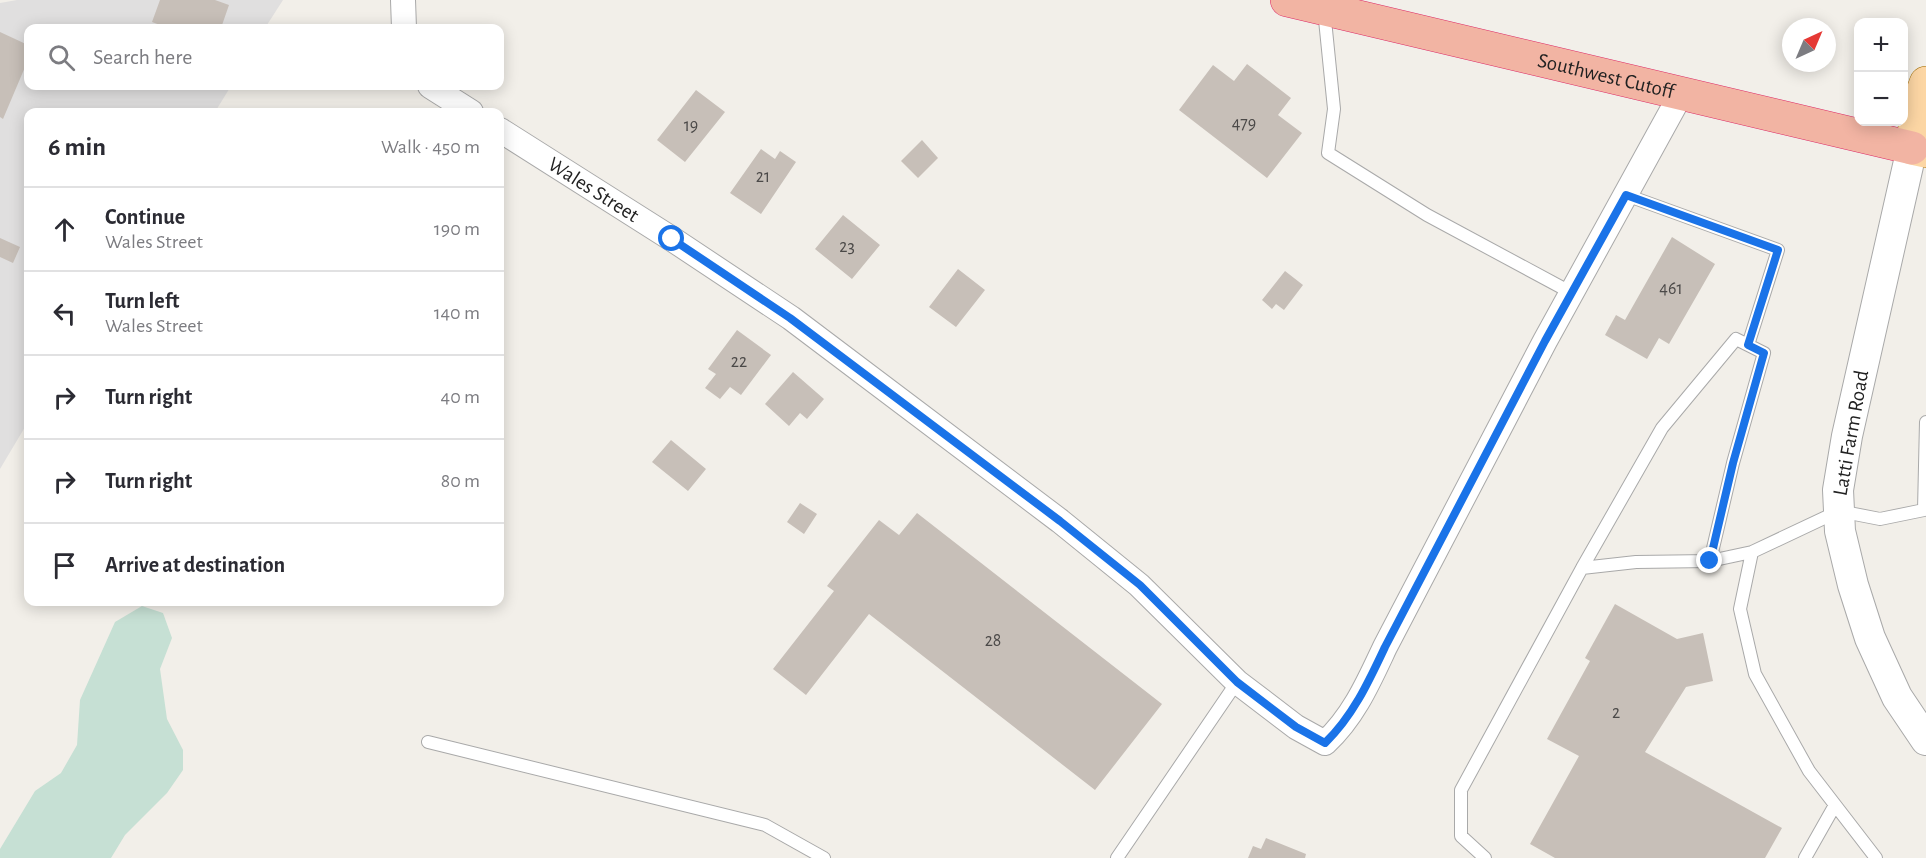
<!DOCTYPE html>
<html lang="en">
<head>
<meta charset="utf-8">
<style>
	:root { --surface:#fff; --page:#f2f2f3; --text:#2b2b33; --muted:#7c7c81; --line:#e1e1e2 }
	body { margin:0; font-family:"Alegreya Sans",sans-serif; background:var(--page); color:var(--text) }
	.controls { position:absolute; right:18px; top:18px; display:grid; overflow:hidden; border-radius:12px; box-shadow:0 3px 15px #0003 }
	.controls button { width:54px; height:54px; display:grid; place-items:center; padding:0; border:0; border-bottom:2px solid var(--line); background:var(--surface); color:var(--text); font:30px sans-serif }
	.compass { position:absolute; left:1782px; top:18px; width:54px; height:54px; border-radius:50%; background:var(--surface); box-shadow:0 3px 15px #0003; rotate:44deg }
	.stop { position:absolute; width:18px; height:18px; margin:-14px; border:4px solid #1a73e8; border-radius:50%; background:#fff }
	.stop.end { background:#1a73e8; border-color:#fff; box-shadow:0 2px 6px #0008 }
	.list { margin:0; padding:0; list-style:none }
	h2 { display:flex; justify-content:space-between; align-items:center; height:78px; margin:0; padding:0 24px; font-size:26px }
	h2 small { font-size:20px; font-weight:400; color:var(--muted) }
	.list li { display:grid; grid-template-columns:39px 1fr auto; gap:18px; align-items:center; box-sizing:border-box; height:84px; padding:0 24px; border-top:2px solid var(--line) }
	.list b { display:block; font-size:22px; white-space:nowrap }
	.list p { margin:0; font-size:20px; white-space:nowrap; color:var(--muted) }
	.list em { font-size:20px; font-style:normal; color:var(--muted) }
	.icon { flex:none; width:33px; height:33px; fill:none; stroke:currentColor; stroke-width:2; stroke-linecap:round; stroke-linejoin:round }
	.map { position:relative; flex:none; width:1926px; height:858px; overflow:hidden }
	.search { position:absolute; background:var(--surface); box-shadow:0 3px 15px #0003; left:24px; top:24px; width:480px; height:66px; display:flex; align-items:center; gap:15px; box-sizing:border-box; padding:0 21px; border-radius:12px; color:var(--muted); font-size:22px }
	.panel { position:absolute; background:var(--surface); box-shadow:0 3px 15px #0003; left:24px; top:108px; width:480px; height:498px; border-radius:12px }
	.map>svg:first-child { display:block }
	.residential { fill:#e0dfdf }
	.wetland { fill:#c6e0d4 }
	.building { fill:#c7bfb8 }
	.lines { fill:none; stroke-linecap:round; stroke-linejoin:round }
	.service-casing { stroke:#a9a9a9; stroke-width:14 }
	.minor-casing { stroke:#a9a9a9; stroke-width:26 }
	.tertiary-casing { stroke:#a9a9a9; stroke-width:32 }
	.primary-casing { stroke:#a06b00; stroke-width:34 }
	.trunk-casing { stroke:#dc2a67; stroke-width:34 }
	.service { stroke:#fff; stroke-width:12 }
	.minor { stroke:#fff; stroke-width:24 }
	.tertiary { stroke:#fff; stroke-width:30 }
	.primary { stroke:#fcd6a4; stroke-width:33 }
	.trunk { stroke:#f2b4a3; stroke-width:33 }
	.route { stroke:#1a73e8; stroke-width:8 }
	.labels { text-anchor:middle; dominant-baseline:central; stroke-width:5; stroke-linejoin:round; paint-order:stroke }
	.number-label { font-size:18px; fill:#4b4948 }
	.street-label { font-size:21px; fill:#222; stroke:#fff }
</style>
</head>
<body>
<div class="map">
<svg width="1926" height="858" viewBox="0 0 1926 858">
	<rect width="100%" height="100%" fill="#f2efe9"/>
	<!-- residential -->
	<path class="residential" d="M17 0H283L265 28H28V86H231L215 112H28V422L0 469V3Z"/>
	<!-- wetland -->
	<path class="wetland" d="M142 606 163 613 172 638 160 669 167 719 183 750V770L167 793 125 835 111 858H0V849L35 791 61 773 77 745 80 700 115 622Z"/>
	<!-- building -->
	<path class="building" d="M160 0H215L229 5 221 28H168L152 22Z
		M0 32 28 45V60L3 119 0 117Z
		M1247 64 1291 98 1278 115 1302 133 1267 178 1179 110 1213 65 1234 81Z
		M696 90 725 112 685 162 657 140Z
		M922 140 938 158 918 178 901 161Z
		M761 149 775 159 780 151 796 162 761 214 730 193Z
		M843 215 880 245 852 279 815 249Z
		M1672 237 1715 264 1669 344 1659 338 1647 359 1605 335 1616 315 1625 320Z
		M0 238 20 247 13 263 0 257Z
		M958 269 985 290 956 327 929 307Z
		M1285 271 1303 285 1284 310 1276 304 1272 309 1262 300Z
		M737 330 771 355 741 395 730 387 720 399 705 388 716 374 708 369Z
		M793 372 824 399 807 419 800 413 789 426 765 404Z
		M671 440 706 469 688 491 652 462Z
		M800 503 817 514 804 534 787 522Z
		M917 513 1162 704 1095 790 869 614 806 695 773 669 834 591 827 586 879 520 899 535Z
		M1615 604 1677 639 1703 633 1713 681 1686 687 1645 752 1782 828 1765 858H1555L1530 844 1579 756 1547 739 1590 661 1585 658Z
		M1266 838 1306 854 1305 858H1248L1253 846 1261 849Z"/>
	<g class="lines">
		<defs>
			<path id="service" d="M1324 10 1334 109 1328 153 1427 215 1572 293
				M1626 195 1778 250 1748 345
				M1752 552 1740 609 1755 674 1809 771 1876 858
				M1582 568 1662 428 1736 339 1764 353 1733 463 1710 561
				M428 742 765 825 824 858
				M1117 858 1237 682
				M1485 858 1461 836V790L1582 568 1636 562 1710 561 1752 552 1839 511 1880 519 1924 510 1926 422
				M1805 858 1835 805"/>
			<g id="minor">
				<path d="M403 0 404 28"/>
				<path d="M430 86 471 112"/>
				<path id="s1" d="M500 130 672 239 791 318 1060 521 1139 585 1237 682 1296 727 1325 743C1354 716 1369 681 1385 647L1545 341 1681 94"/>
			</g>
			<path id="tertiary" d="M1912 148 1847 436 1838 490 1840 531 1853 585 1870 638 1897 697 1926 740"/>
			<path id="primary" d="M1926 83 1918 105 1912 148 1926 151"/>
			<g id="trunk">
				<path id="s2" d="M1287 0 1912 148"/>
			</g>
		</defs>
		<!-- service casing -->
		<use href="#service" class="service-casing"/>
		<!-- minor casing -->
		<use href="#minor" class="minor-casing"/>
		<!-- tertiary casing -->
		<use href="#tertiary" class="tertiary-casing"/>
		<!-- primary casing -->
		<use href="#primary" class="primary-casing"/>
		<!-- trunk casing -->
		<use href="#trunk" class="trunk-casing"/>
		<!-- service -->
		<use href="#service" class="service"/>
		<!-- minor -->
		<use href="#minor" class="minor"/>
		<!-- tertiary -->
		<use href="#tertiary" class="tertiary"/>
		<!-- primary -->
		<use href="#primary" class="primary"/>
		<!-- trunk -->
		<use href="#trunk" class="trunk"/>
	</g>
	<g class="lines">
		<!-- route -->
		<path class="route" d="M672 239 790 318 1060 521 1140 585 1237 682 1296 727 1325 743C1353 716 1369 681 1385 647L1545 341 1626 195 1778 250 1748 345 1764 353 1733 463 1710 561"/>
	</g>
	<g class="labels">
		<!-- number labels -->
		<g class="number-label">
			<text x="1244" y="124">479</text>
			<text x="691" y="126">19</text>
			<text x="763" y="177">21</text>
			<text x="847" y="247">23</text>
			<text x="1671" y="289">461</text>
			<text x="739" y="362">22</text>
			<text x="993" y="641">28</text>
			<text x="1616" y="713">2</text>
		</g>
		<!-- street labels -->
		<g class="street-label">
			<text stroke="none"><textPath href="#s2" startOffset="328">Southwest Cutoff</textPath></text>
			<text stroke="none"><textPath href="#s1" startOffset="111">Wales Street</textPath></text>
			<text transform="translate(1851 433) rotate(-80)">Latti Farm Road</text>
		</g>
	</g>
</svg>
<div class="controls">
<button>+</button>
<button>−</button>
</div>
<svg class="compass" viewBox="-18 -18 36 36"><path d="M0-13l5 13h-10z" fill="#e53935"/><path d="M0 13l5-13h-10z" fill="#7c7c81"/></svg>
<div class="stop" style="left:672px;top:239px"></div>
<div class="stop end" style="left:1710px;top:561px"></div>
<div class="search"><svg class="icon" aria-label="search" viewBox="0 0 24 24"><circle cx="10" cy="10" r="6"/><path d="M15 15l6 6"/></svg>Search here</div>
<section class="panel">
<h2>6 min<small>Walk · 450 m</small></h2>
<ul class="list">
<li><svg class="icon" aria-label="ahead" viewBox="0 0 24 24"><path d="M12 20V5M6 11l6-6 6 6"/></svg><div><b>Continue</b><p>Wales Street</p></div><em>190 m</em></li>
<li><svg class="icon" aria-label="left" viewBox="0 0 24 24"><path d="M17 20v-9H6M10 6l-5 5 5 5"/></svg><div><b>Turn left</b><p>Wales Street</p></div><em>140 m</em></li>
<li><svg class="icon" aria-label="right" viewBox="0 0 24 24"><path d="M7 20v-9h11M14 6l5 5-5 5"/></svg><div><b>Turn right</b></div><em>40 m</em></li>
<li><svg class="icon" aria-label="right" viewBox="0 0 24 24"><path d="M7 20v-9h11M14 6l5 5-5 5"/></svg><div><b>Turn right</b></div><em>80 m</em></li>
<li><svg class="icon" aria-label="arrive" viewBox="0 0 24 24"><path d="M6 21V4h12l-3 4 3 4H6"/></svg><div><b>Arrive at destination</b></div></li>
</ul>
</section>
</div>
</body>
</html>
